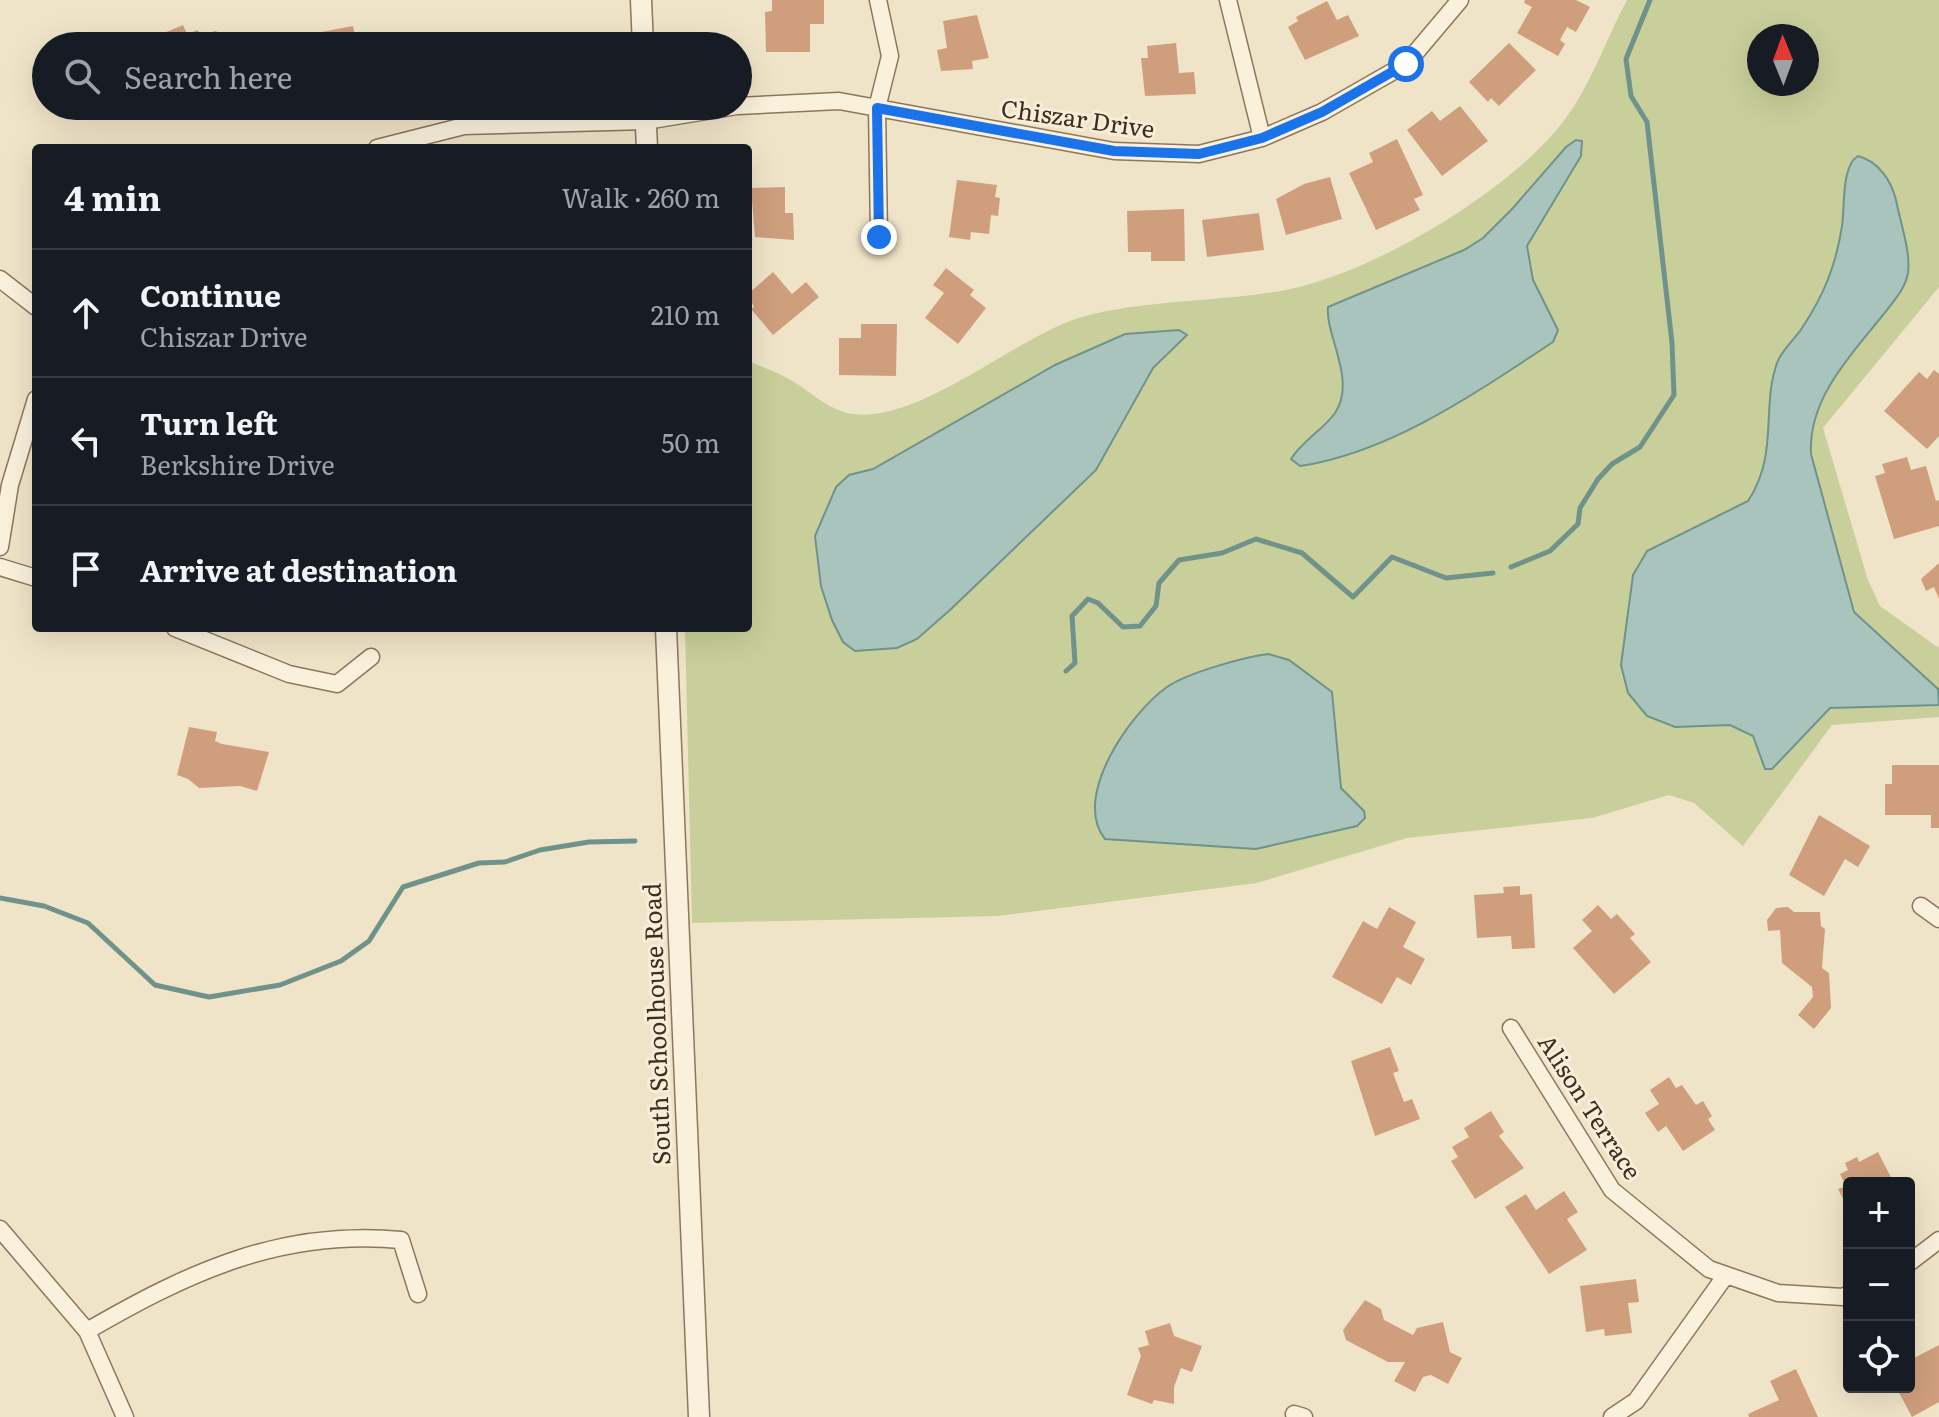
<!DOCTYPE html>
<html lang="en">
<head>
<meta charset="utf-8">
<style>
	:root { --surface:#171b24; --page:#242831; --text:#f1f3f6; --muted:#9ea1a6; --line:#363941 }
	body { margin:0; font-family:Literata,serif; background:var(--page); color:var(--text) }
	.controls { position:absolute; right:24px; bottom:24px; display:grid; overflow:hidden; border-radius:8px; box-shadow:0 8px 32px #0002 }
	.controls button { width:72px; height:72px; display:grid; place-items:center; padding:0; border:0; border-bottom:2px solid var(--line); background:var(--surface); color:var(--text); font:40px sans-serif }
	.compass { position:absolute; left:1747px; top:24px; width:72px; height:72px; border-radius:50%; background:var(--surface); box-shadow:0 8px 32px #0002; rotate:359deg }
	.stop { position:absolute; width:24px; height:24px; margin:-18px; border:6px solid #1a73e8; border-radius:50%; background:#fff }
	.stop.end { background:#1a73e8; border-color:#fff; box-shadow:0 2px 8px #0008 }
	.list { margin:0; padding:0; list-style:none }
	h2 { display:flex; justify-content:space-between; align-items:center; height:104px; margin:0; padding:0 32px; font-size:34px }
	h2 small { font-size:26px; font-weight:400; color:var(--muted) }
	.list li { display:grid; grid-template-columns:52px 1fr auto; gap:24px; align-items:center; box-sizing:border-box; height:128px; padding:0 32px; border-top:2px solid var(--line) }
	.list b { display:block; font-size:30px; white-space:nowrap }
	.list p { margin:0; font-size:26px; white-space:nowrap; color:var(--muted) }
	.list em { font-size:26px; font-style:normal; color:var(--muted) }
	.icon { flex:none; width:44px; height:44px; fill:none; stroke:currentColor; stroke-width:2; stroke-linecap:round; stroke-linejoin:round }
	.map { position:relative; flex:none; width:1939px; height:1417px; overflow:hidden }
	.search { position:absolute; background:var(--surface); box-shadow:0 8px 32px #0002; left:32px; top:32px; width:720px; height:88px; display:flex; align-items:center; gap:20px; box-sizing:border-box; padding:0 28px; border-radius:44px; color:var(--muted); font-size:30px }
	.panel { position:absolute; background:var(--surface); box-shadow:0 8px 32px #0002; left:32px; top:144px; width:720px; height:488px; border-radius:8px }
	.map>svg:first-child { display:block }
	.green { fill:#c9cf9b; fill-rule:evenodd }
	.water { fill:#a9c4bc; stroke:#6f938a; stroke-width:2 }
	.lines { fill:none; stroke-linecap:round; stroke-linejoin:round }
	.stream { stroke:#6f938a; stroke-width:5 }
	.building { fill:#cf9f7d }
	.minor-casing { stroke:#8d765c; stroke-width:19 }
	.tertiary-casing { stroke:#8d765c; stroke-width:23 }
	.minor { stroke:#faf1dc; stroke-width:16 }
	.tertiary { stroke:#faf1dc; stroke-width:20 }
	.route { stroke:#1a73e8; stroke-width:10 }
	.labels { text-anchor:middle; dominant-baseline:central; stroke-width:6; stroke-linejoin:round; paint-order:stroke }
	.street-label { font-size:24px; fill:#3d2e20; stroke:#f7eed8 }
</style>
</head>
<body>
<div class="map">
<svg width="1939" height="1417" viewBox="0 0 1939 1417">
	<rect width="100%" height="100%" fill="#f0e4c8"/>
	<!-- green -->
	<path class="green" d="M1627 0H1939V287L1823 428 1868 580 1880 606 1939 648V717L1832 725 1743 846 1694 803 1669 795 1592 818 1407 838 1257 883 998 916 692 923 685 628H748V361C764 368 783 374 797 384 813 394 825 406 844 412 910 432 1017 335 1082 317 1143 300 1216 302 1280 291 1367 277 1508 193 1562 123 1590 88 1606 39 1627 0ZM1759 36H1807V84H1759Z"/>
	<!-- water -->
	<path class="water" d="M1576 140 1582 141 1581 156 1527 246 1533 280 1558 330 1553 342C1477 392 1392 452 1300 466L1291 459C1303 440 1323 430 1335 413 1357 380 1325 335 1328 307L1464 250 1483 238 1513 208 1566 147Z
		M1858 156C1878 161 1891 180 1896 200 1900 221 1911 252 1908 273 1905 290 1892 303 1883 315 1850 356 1808 399 1811 454L1854 612 1938 689 1939 705 1830 708 1772 769H1765L1753 736 1730 725 1675 727 1647 716 1628 693 1621 665 1633 575 1647 551 1748 501C1779 454 1761 409 1777 363 1781 351 1795 339 1802 328 1824 295 1836 265 1842 226 1845 207 1841 166 1858 156Z
		M1179 330 1187 335 1153 368 1096 470 950 610 917 639 897 648 855 651 843 642 832 620 821 586 815 536 836 487 849 475 873 469 1055 365 1125 334Z
		M1268 654 1289 660 1332 692 1341 788 1364 811 1365 818 1357 826 1256 849 1105 839C1071 797 1131 712 1167 687 1187 673 1244 657 1268 654Z"/>
	<g class="lines">
		<!-- stream -->
		<path class="stream" d="M1511 567 1550 551 1578 524 1580 508 1598 479 1612 464 1640 447 1674 395 1672 343 1647 122 1631 96 1626 59 1650 0
			M1066 671 1075 663 1072 616 1088 599 1098 603 1123 627 1140 626 1156 606 1159 583 1179 560 1222 553 1256 539 1302 553 1353 597 1392 557 1446 578 1493 573
			M0 898 44 906 88 923 155 985 209 997 280 985 341 961 369 941 403 887 479 863 505 862 540 850 589 842 635 841"/>
	</g>
	<!-- building -->
	<path class="building" d="M772 0H824V24H810V52H766L765 12 772 11Z
		M1525 0H1576L1590 7 1576 32 1567 27 1560 40 1565 44 1558 56 1517 33 1532 7 1524 3Z
		M1327 1 1337 20 1348 15 1359 36 1305 60 1288 27 1298 21 1296 17Z
		M977 15 989 58 972 61 973 69 941 71 937 50 947 48 943 21Z
		M183 25 187 34 198 30 201 37 215 31 236 38 234 46H133Z
		M353 26 357 46H297L295 37Z
		M1176 43 1179 73 1194 72 1196 94 1145 96 1141 58H1148L1147 46Z
		M1509 43 1536 70 1499 106 1491 98 1488 102 1469 82Z
		M1460 106 1488 141 1442 176 1407 130 1432 111 1440 121Z
		M1397 139 1423 195 1414 199 1420 210 1376 230 1349 173 1373 162 1369 153Z
		M1330 177 1342 219 1286 235 1276 199 1304 184Z
		M957 180 997 185 995 197 1000 198 998 216 991 215 989 234 971 232 970 240 949 237Z
		M785 187V213H793L794 240 755 237 751 188Z
		M1184 209 1185 261H1151V252H1128L1127 211Z
		M1259 213 1264 250 1207 257 1202 220Z
		M946 268 974 290 970 295 986 308 958 344 925 318 944 293 933 285Z
		M773 272 792 294 806 282 819 297 773 335 751 309 754 307 748 294Z
		M861 324H897L896 376 839 375V338H861Z
		M1934 370 1939 374V436L1927 449 1884 411 1919 372 1927 379Z
		M1907 457 1911 470 1926 466 1936 501 1939 500V526L1894 539 1875 476 1885 473 1882 464Z
		M1939 563V599L1934 587 1926 591 1921 579Z
		M189 727 217 732 215 741 222 744 269 752 257 791 240 786 199 788 188 779 177 775Z
		M1892 765H1939V828H1931V815H1885V784H1892Z
		M1819 815 1870 846 1858 867 1845 859 1824 896 1789 875Z
		M1520 886V895L1532 894 1535 948 1512 949 1511 936 1477 938 1474 895 1504 893 1503 887Z
		M1598 905 1611 919 1617 914 1635 934 1630 938 1651 962 1614 994 1573 948 1592 931 1582 920Z
		M1389 907 1416 922 1403 947 1425 959 1411 985 1397 977 1382 1004 1332 977 1363 921 1377 929Z
		M1788 907 1794 912H1820L1821 926 1825 929 1822 968 1829 973 1831 1008 1814 1029 1798 1015 1813 997 1812 987 1782 963 1780 930 1768 931 1767 920 1776 908Z
		M1390 1047 1399 1071 1393 1073 1404 1102 1412 1099 1420 1119 1375 1136 1351 1061Z
		M1669 1077 1676 1088 1682 1085 1696 1105 1703 1101 1712 1116 1708 1119 1715 1130 1683 1151 1666 1126 1658 1132 1645 1113 1659 1104 1650 1090Z
		M1491 1111 1504 1132 1499 1136 1524 1168 1475 1199 1451 1161 1458 1157 1452 1147 1469 1137 1464 1128Z
		M1878 1152 1894 1183H1849V1210L1838 1189 1846 1186 1840 1174 1848 1170 1845 1163 1857 1157 1859 1162Z
		M1564 1191 1578 1212 1567 1219 1587 1250 1549 1274 1505 1207 1526 1194 1536 1210Z
		M1636 1279 1639 1302 1628 1303 1632 1333 1605 1336 1604 1329 1586 1332 1580 1286Z
		M1365 1300 1381 1309 1384 1320 1413 1335 1417 1328 1443 1322 1450 1352 1462 1358 1448 1384 1431 1375 1423 1377 1415 1392 1394 1381 1405 1362H1388L1346 1340 1343 1330Z
		M1170 1323 1174 1336 1202 1346 1192 1372 1181 1368 1174 1387V1404L1154 1400 1152 1404 1127 1395 1141 1356 1138 1348 1149 1345 1145 1331Z
		M1939 1345V1402L1912 1417 1896 1387H1909V1348L1914 1358Z
		M1796 1369 1818 1417H1749L1748 1414 1779 1400 1770 1381Z"/>
	<g class="lines">
		<defs>
			<path id="minor" d="M878 0 890 56 877 108 879 237
				M1228 0 1262 138
				M738 106 839 101 1114 151 1199 154 1262 138 1322 112 1406 64 1460 0
				M377 148 464 126 646 121 737 106
				M0 279 36 307
				M0 547 10 485 36 399
				M0 567 36 578
				M175 628 289 674 337 684 371 657
				M1921 906 1939 919
				M1511 1028 1612 1190 1709 1269 1778 1293 1843 1297 1849 1294
				M0 1229 87 1331 125 1417
				M1909 1263 1939 1240
				M87 1331C189 1272 280 1229 401 1240L418 1294
				M1294 1414 1304 1417
				M1612 1417 1636 1401 1726 1275"/>
			<path id="tertiary" d="M641 0 643 46
				M645 106 647 148
				M666 628 699 1417"/>
		</defs>
		<!-- minor casing -->
		<use href="#minor" class="minor-casing"/>
		<!-- tertiary casing -->
		<use href="#tertiary" class="tertiary-casing"/>
		<!-- minor -->
		<use href="#minor" class="minor"/>
		<!-- tertiary -->
		<use href="#tertiary" class="tertiary"/>
	</g>
	<g class="lines">
		<!-- route -->
		<path class="route" d="M879 237 877 108 1114 151 1199 154 1262 138 1322 112 1406 64"/>
	</g>
	<g class="labels">
		<!-- street labels -->
		<g class="street-label">
			<text transform="translate(1078 117) rotate(8)">Chiszar Drive</text>
			<text transform="translate(655 1024) rotate(-92)">South Schoolhouse Road</text>
			<text transform="translate(1591 1106) rotate(57)">Alison Terrace</text>
		</g>
	</g>
</svg>
<div class="controls">
<button>+</button>
<button>−</button>
<button><svg class="icon" aria-label="locate" viewBox="0 0 24 24"><circle cx="12" cy="12" r="6"/><path d="M12 2v4M12 18v4M2 12h4M18 12h4"/></svg></button>
</div>
<svg class="compass" viewBox="-18 -18 36 36"><path d="M0-13l5 13h-10z" fill="#e53935"/><path d="M0 13l5-13h-10z" fill="#9ea1a6"/></svg>
<div class="stop" style="left:1406px;top:64px"></div>
<div class="stop end" style="left:879px;top:237px"></div>
<div class="search"><svg class="icon" aria-label="search" viewBox="0 0 24 24"><circle cx="10" cy="10" r="6"/><path d="M15 15l6 6"/></svg>Search here</div>
<section class="panel">
<h2>4 min<small>Walk · 260 m</small></h2>
<ul class="list">
<li><svg class="icon" aria-label="ahead" viewBox="0 0 24 24"><path d="M12 20V5M6 11l6-6 6 6"/></svg><div><b>Continue</b><p>Chiszar Drive</p></div><em>210 m</em></li>
<li><svg class="icon" aria-label="left" viewBox="0 0 24 24"><path d="M17 20v-9H6M10 6l-5 5 5 5"/></svg><div><b>Turn left</b><p>Berkshire Drive</p></div><em>50 m</em></li>
<li><svg class="icon" aria-label="arrive" viewBox="0 0 24 24"><path d="M6 21V4h12l-3 4 3 4H6"/></svg><div><b>Arrive at destination</b></div></li>
</ul>
</section>
</div>
</body>
</html>
